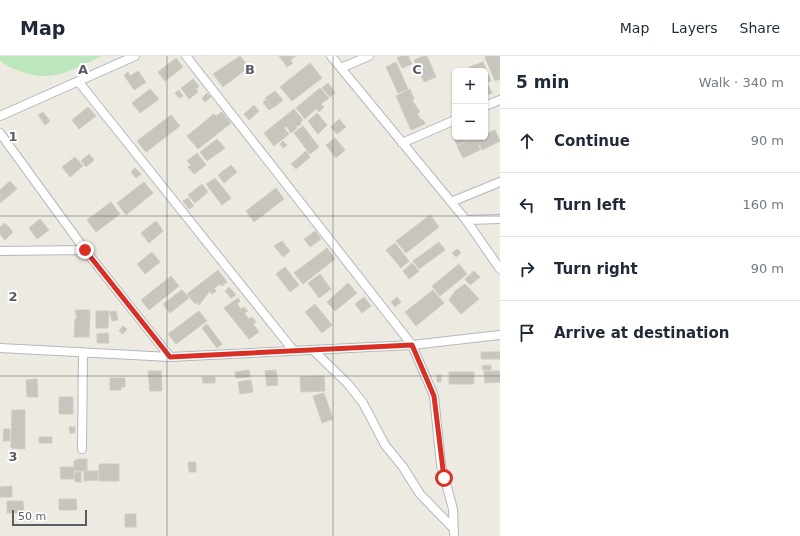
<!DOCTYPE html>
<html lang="en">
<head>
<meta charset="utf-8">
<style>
	:root { --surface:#fff; --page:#f6f6f7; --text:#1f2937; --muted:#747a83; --line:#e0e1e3 }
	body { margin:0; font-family:"DejaVu Sans",sans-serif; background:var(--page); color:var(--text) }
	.controls { position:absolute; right:12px; top:12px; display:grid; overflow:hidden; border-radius:6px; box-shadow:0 1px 3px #0004 }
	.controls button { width:36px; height:36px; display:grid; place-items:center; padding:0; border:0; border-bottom:1px solid var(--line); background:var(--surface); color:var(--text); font:20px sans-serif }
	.scale { position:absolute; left:12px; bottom:10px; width:75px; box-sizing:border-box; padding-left:4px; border:2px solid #5a5e63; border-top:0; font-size:11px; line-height:14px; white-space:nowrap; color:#5a5e63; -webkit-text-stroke:3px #fff; paint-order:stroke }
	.stop { position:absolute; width:12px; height:12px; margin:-9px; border:3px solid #d93025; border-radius:50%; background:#fff }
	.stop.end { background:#d93025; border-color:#fff; box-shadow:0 1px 4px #0008 }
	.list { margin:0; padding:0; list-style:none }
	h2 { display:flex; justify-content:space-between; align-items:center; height:52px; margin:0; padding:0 16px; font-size:17px }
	h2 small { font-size:13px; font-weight:400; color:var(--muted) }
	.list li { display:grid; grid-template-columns:26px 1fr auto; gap:12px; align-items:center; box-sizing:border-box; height:64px; padding:0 16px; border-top:1px solid var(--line) }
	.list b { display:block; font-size:15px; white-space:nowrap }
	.list em { font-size:13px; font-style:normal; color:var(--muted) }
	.icon { flex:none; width:22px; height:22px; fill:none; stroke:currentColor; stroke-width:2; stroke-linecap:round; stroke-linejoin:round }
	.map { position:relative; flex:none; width:500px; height:480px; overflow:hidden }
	header { display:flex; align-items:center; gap:24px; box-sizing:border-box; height:56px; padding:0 20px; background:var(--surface); border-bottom:1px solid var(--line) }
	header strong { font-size:19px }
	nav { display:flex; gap:22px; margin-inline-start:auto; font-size:14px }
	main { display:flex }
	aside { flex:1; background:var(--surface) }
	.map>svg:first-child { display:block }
	.green { fill:#bde6bc }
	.building { fill:#c8c5be; stroke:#d2ccbf }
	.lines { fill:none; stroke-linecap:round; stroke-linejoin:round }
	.street-casing { stroke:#b4b8bc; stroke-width:10 }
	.street { stroke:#fff; stroke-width:8 }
	.route { stroke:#d93025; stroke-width:5 }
	.grid { fill:none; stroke:#5a5e63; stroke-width:1; stroke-opacity:0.55 }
	.grid-label { font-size:13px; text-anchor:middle; font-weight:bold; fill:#5a5e63; stroke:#fff; stroke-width:4; stroke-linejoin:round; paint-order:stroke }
</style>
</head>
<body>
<header>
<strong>Map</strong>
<nav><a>Map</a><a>Layers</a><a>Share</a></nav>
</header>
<main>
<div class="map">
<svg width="500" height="480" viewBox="0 0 500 480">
	<rect width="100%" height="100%" fill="#edeae1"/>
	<!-- green -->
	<path class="green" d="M0 0H102C72 13 56 27 22 16 14 13 7 11 0 5Z"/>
	<!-- building -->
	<path class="building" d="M240 0 249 11 223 31 213 18Z
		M279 0H296L290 4 293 7 287 11Z
		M401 0H408L412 8 402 12 397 2Z
		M424 0H427L436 21 424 26 414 4Z
		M488 0H500V23L495 25 485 1Z
		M176 2 183 11 165 25 158 16Z
		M396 6 408 33 398 37 386 11Z
		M483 6 491 25 485 28V15H470L469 11Z
		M310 7 322 22 292 45 280 31Z
		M138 15 146 26 134 34 124 19 128 16 130 20Z
		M193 23 199 30 196 33 198 36 189 43 181 32Z
		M328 27 335 37 330 41 322 32Z
		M487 27 492 37 485 40V28Z
		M320 32 329 42 321 48 324 51 319 56 316 53 305 63 296 52Z
		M150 33 159 43 140 57 132 47Z
		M410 33 414 43 412 44 420 56 417 57 421 64H423L425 68 411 74 396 40Z
		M179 34 183 40 179 42 175 37Z
		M275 35 283 44 273 52 265 42Z
		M207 37 211 41 205 46 202 42Z
		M266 44 272 52 269 54 263 46Z
		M254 49 259 55 249 64 244 58Z
		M88 51 96 60 79 73 72 64Z
		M294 53 303 64 300 67 301 69 296 70 297 72 291 77 286 70 284 72 289 78 274 90 264 77Z
		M43 56 50 65 45 69 38 59Z
		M222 56 231 67 198 93 187 80 214 58 216 60Z
		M317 57 327 69 318 78 308 65Z
		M171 59 180 70 146 96 137 85Z
		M339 63 346 71 337 78 331 71Z
		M303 70 319 91 310 98 294 77Z
		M495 74 500 85 482 94 476 83 485 81V78Z
		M456 81H472V82L457 89 454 83Z
		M335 82 345 94 336 102 326 89Z
		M475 82 480 94 463 102 457 90Z
		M217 83 225 92 207 105 200 96Z
		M283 85 287 89 283 92 280 88Z
		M306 95 310 101 296 113 291 108Z
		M197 97 206 109 194 118 188 111 191 109 187 105Z
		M89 98 94 104 86 111 81 105Z
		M75 101 83 110 70 121 62 111Z
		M231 109 237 116 224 127 218 119Z
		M135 112 141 118 136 122 131 116Z
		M215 122 231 142 222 149 206 128Z
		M10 125 17 133 0 147V134Z
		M144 126 153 137 126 159 117 147Z
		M202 128 208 136 195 147 188 139Z
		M276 132 284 143 254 166 246 155Z
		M188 142 194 150 189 153 183 145Z
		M111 146 120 158 96 176 87 164Z
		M430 159 439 171 406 197 396 185Z
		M40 163 49 174 37 183 29 172Z
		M156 165 163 175 149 187 141 177Z
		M5 167 13 176 5 184 0 178V171Z
		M315 175 321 183 310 191 304 183Z
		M282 185 290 195 283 201 274 190Z
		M439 186 445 194 419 213 413 205Z
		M395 187 409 205 401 212 386 194Z
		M327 192 335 203 303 228 294 217Z
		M457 193 461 197 456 201 452 197Z
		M152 196 160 206 145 218 137 208Z
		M412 207 419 215 409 223 403 215Z
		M459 208 467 218 440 240 432 230Z
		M285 211 299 229 290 236 276 218Z
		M218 214 227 226 222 230 220 228 214 232 216 235 212 238 210 235 199 249 197 246 195 248 187 238Z
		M474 215 480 221 470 229 465 223Z
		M320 218 331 233 319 242 308 227Z
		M171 220 179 230 149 254 141 244Z
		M348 227 357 237 335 255 327 246Z
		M465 228 479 243 461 258 449 244 455 235Z
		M229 231 236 239 231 242 225 235Z
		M182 234 189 242 170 257 163 248Z
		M433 234 444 247 416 270 405 256Z
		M364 241 371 250 362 257 355 248Z
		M397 241 401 246 395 251 391 246Z
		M238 242 240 245 237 248 241 253 244 251 248 255 244 257 249 263 252 261 256 266 253 268 259 276 249 283 224 252Z
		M315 248 332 269 322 277 305 256Z
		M75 254H90L89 281H74L75 263H77Z
		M96 255H109L108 272H96Z
		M116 255 118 264 112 265 110 256Z
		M199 255 207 265 176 288 168 278Z
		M207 268 222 288 217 292 202 272Z
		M123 270 127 273 123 278 119 275Z
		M108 277 109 287H97V278Z
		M481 296H500V303H481Z
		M491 309V314H483L482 310Z
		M249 314 250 321 236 322 235 316Z
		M276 314 278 329 267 330 265 315Z
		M148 315H161L162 335H150Z
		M484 315H500V326L485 327Z
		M449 316H474V328H449Z
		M437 319H441V326H437Z
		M324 320 325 335 301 336 300 321Z
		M202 321H215V327H203Z
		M110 322H125V331H121V334H110Z
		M37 323 38 341H27L26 324Z
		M251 324 253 336 240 338 238 326Z
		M324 337 333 363 322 367 313 340Z
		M59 341H73V358H59Z
		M12 354H25V393L11 392Z
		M69 371H75V377H70Z
		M4 373H10V385H3Z
		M39 381H52V387H39Z
		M78 403H87V415H74V405Z
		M188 406H196V416H189Z
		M99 408H119V425H99Z
		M60 411H74V423H61Z
		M84 415H98V424L84 425Z
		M75 416H81V426H75Z
		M12 430V441H0V431Z
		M59 443H76L77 454H59Z
		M7 445H23L24 457H7Z
		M125 458H136V471H125Z"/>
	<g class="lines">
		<defs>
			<path id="street" d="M186 0 412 289 434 340 441 409 453 453 454 480
				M331 0 466 164 500 213
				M341 12 369 0
				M78 25 293 294
				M485 50 500 44
				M0 60 135 0
				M0 77 85 194 170 301
				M402 87 455 64
				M451 146 500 126
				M466 164 500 163
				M0 195 85 194
				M0 292 170 301 412 289 500 279
				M313 294 348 328 363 347 385 389 403 411 420 438 452 471
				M82 393 83 296"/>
		</defs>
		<!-- street casing -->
		<use href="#street" class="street-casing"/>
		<!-- street -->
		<use href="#street" class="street"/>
	</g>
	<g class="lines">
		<!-- route -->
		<path class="route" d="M85 194 170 301 412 289 434 340 444 422"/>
	</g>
	<!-- grid -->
	<path class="grid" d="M167 0V480M333 0V480M0 160H500M0 320H500"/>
	<g class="grid-label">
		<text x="83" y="18">A</text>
		<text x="250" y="18">B</text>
		<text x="417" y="18">C</text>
		<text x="13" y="85">1</text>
		<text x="13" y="245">2</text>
		<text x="13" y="405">3</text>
	</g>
</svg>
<div class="controls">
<button>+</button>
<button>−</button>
</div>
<div class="scale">50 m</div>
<div class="stop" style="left:444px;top:422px"></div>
<div class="stop end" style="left:85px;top:194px"></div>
</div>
<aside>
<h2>5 min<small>Walk · 340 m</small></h2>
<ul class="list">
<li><svg class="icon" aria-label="ahead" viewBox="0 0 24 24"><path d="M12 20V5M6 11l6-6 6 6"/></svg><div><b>Continue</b></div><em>90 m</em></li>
<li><svg class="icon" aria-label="left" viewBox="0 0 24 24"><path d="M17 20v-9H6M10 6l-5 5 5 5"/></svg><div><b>Turn left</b></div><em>160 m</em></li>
<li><svg class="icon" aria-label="right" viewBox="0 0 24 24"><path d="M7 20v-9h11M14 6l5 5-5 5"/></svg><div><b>Turn right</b></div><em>90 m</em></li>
<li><svg class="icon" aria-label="arrive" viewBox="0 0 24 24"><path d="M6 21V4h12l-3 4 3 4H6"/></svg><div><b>Arrive at destination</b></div></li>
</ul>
</aside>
</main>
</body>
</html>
